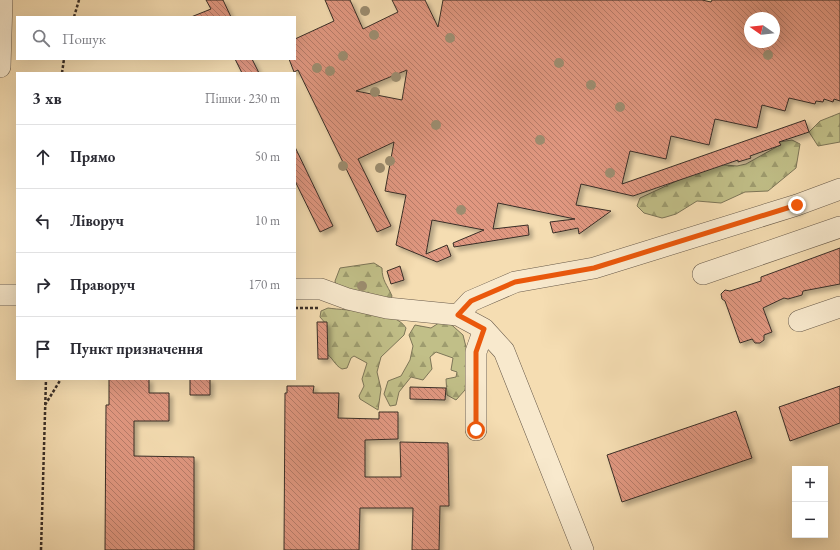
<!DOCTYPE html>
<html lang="uk">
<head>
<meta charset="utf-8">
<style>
	:root { --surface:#fff; --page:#f7f7f7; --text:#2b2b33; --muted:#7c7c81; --line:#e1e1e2 }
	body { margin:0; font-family:"EB Garamond",serif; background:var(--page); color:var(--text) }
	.controls { position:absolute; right:12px; bottom:12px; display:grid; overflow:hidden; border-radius:0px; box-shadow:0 4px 16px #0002 }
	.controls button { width:36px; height:36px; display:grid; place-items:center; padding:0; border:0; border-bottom:1px solid var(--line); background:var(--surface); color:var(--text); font:20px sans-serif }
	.compass { position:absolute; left:744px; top:12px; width:36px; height:36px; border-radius:50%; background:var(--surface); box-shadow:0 4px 16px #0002; rotate:284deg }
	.stop { position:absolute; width:12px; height:12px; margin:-9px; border:3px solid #ea580c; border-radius:50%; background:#fff }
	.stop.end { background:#ea580c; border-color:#fff; box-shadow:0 1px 4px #0008 }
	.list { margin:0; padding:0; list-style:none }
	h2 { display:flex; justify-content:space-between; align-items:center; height:52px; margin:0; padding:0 16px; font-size:17px }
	h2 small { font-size:13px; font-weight:400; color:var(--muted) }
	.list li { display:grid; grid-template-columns:26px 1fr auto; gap:12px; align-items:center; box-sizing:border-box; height:64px; padding:0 16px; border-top:1px solid var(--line) }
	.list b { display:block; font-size:15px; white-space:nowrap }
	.list em { font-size:13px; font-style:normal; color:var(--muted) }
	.icon { flex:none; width:22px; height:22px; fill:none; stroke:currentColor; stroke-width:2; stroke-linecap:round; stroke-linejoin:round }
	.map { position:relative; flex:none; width:840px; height:550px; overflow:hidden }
	.search { position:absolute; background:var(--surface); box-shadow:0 4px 16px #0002; left:16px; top:16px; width:280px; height:44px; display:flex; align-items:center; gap:10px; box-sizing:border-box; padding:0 14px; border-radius:0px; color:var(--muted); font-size:15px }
	.panel { position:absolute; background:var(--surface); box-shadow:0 4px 16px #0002; left:16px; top:72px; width:280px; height:308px; border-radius:0px }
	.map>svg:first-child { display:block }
	.forest { fill:url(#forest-firs); stroke:#7d7658 }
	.building { fill:url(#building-back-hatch); stroke:#392e27; fill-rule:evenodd; filter:url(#shadow) }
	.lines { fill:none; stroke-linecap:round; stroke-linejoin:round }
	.minor-casing { stroke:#685a4a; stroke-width:22 }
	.path { stroke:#392e27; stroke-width:2.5; stroke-dasharray:3 2; stroke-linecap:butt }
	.minor { stroke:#f8e9cd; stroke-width:21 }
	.tree { fill:#9c8d70 }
	.route { stroke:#ea580c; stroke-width:5 }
</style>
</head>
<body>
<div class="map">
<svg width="840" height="550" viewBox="0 0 840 550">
	<defs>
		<pattern id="forest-firs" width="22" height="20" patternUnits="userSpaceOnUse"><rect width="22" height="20" fill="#c1bf88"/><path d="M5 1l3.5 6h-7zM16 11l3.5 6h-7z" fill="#9e9c6f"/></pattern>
		<pattern id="building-back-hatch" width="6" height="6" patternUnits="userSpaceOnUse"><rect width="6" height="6" fill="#e09780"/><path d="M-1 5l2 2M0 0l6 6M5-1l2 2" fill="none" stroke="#b77c69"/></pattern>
		<filter id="shadow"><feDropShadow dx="3.5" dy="3.5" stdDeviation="2" flood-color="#0004"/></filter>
	</defs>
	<rect width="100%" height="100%" fill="#f5ddb2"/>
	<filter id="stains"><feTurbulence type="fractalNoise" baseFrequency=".005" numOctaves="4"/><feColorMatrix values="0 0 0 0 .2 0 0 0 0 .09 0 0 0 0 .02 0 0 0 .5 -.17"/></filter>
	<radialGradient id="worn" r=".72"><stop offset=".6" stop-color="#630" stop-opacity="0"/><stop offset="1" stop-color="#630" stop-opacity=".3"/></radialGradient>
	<!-- forest -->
	<path class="forest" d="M840 113V142L818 146 809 132 820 121Z
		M792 140 800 144 796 168 768 191 745 192 721 203 697 201 676 214 666 217 662 218 644 213 637 206 640 198 713 164 737 166 746 164 780 145 779 142Z
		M374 263 382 268C382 281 387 284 392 296L390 301 336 286 335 281 340 268Z
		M328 308C347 311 396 310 406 328L404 335 381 357 377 372 381 389 378 410 360 399 359 396 364 386 362 379 367 363 354 356 351 358 347 368 342 369C334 365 333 357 325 353L327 325 320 317 321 311Z
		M445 319 463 335 469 359 465 390 456 400 447 395 446 379 456 377 457 372 451 370 453 358 436 352 430 357 432 369 423 380 411 377 399 392 396 405 390 406 384 394 388 381 401 376 410 360 413 346 409 335 415 325 431 328Z"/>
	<!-- building -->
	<path class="building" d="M206 0H223L231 17H191L211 9Z
		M325 0H350L363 29 398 12 392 0H425L438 27 443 0H702L711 2 712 0H840V101L834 99 833 102 824 99 823 102 816 101 815 104 789 98 785 111 762 105 757 128 715 119 709 145 671 136 666 159 630 151 622 184 805 120 809 132 779 142 781 145 750 156 751 158 738 162V160L633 196 581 184 576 205 611 211 579 234 578 228 553 233 550 222 575 219 498 203 493 229 528 225 529 235 454 247 453 243 484 230 432 220 426 254 447 245 451 256 437 262 396 245 406 195 385 191 394 142 358 159 391 226 377 232 298 70 294 72 289 59H295V39L334 21ZM750 18H774V42H750ZM407 70 402 100 356 91Z
		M235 59H252L259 73H242Z
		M295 147 333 226 320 232 295 181Z
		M840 248V284L803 291 802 295 788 299 784 298 763 308 772 332 764 335V340L760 343H755L752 339 740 343 725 301 722 299 721 294 725 290 730 291 761 281V277Z
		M400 266 404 280 391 284 387 271Z
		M317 322H327L328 359H318Z
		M109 379H149V393H169V421H134V456L194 457V550H105L106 405H109Z
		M190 379H210V395H190Z
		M287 386H314L313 393H339L338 418 379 419V412H398V439L365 440V477H401L400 442 448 443 449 506H440L439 550H412L413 508H360L359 550H284L285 393H287Z
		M840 386V423L790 441 779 407Z
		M410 387 446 388 445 400 410 399Z
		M736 411 752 458 622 502 607 455Z"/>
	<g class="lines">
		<defs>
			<path id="minor" d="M0 67 2 0
				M703 274 840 227
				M295 289H321L348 299 387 308 458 315 484 329 504 351 583 550
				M0 295H17
				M458 315 471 301 515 282 594 268 797 205 840 189
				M799 321 840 307
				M476 430V352L484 329"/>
		</defs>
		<!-- minor casing -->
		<use href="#minor" class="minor-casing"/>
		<!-- path -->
		<path class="path" d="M74 17 79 0
			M62 73 64 59
			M295 308H320
			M45 405 61 379
			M41 550 46 379"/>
		<!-- minor -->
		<use href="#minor" class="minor"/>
	</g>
	<!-- trees -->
	<g class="tree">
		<circle cx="365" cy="11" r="5"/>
		<circle cx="374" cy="35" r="5"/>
		<circle cx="450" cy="38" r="5"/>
		<circle cx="768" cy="55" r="5"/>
		<circle cx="343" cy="56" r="5"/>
		<circle cx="559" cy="63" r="5"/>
		<circle cx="317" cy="68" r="5"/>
		<circle cx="330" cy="71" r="5"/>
		<circle cx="396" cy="77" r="5"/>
		<circle cx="591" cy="85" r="5"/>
		<circle cx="375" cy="92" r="5"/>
		<circle cx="620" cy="107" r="5"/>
		<circle cx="436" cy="125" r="5"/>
		<circle cx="540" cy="140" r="5"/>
		<circle cx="390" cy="161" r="5"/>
		<circle cx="343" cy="166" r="5"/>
		<circle cx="380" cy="168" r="5"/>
		<circle cx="610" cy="173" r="5"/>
		<circle cx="461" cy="210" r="5"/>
		<circle cx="362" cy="286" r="5"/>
	</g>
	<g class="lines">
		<!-- route -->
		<path class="route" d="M476 430V352L484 329 458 315 471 301 515 282 594 268 797 205"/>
	</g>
	<rect width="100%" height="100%" filter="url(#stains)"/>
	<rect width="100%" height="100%" fill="url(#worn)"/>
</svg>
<div class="controls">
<button>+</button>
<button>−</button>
</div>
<svg class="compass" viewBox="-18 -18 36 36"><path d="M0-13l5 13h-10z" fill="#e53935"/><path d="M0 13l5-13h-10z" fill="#7c7c81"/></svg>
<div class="stop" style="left:476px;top:430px"></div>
<div class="stop end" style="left:797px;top:205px"></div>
<div class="search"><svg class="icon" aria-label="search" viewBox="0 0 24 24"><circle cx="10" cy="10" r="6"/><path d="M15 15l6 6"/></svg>Пошук</div>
<section class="panel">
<h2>3 хв<small>Пішки · 230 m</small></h2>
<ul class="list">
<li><svg class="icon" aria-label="ahead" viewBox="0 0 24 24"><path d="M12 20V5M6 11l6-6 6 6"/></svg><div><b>Прямо</b></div><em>50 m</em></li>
<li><svg class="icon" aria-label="left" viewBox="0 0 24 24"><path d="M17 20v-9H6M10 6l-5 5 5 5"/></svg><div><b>Ліворуч</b></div><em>10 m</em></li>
<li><svg class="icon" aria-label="right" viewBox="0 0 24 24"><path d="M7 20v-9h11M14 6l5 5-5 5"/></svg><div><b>Праворуч</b></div><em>170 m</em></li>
<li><svg class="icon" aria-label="arrive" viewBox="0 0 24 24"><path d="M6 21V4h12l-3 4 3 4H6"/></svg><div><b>Пункт призначення</b></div></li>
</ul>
</section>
</div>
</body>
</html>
